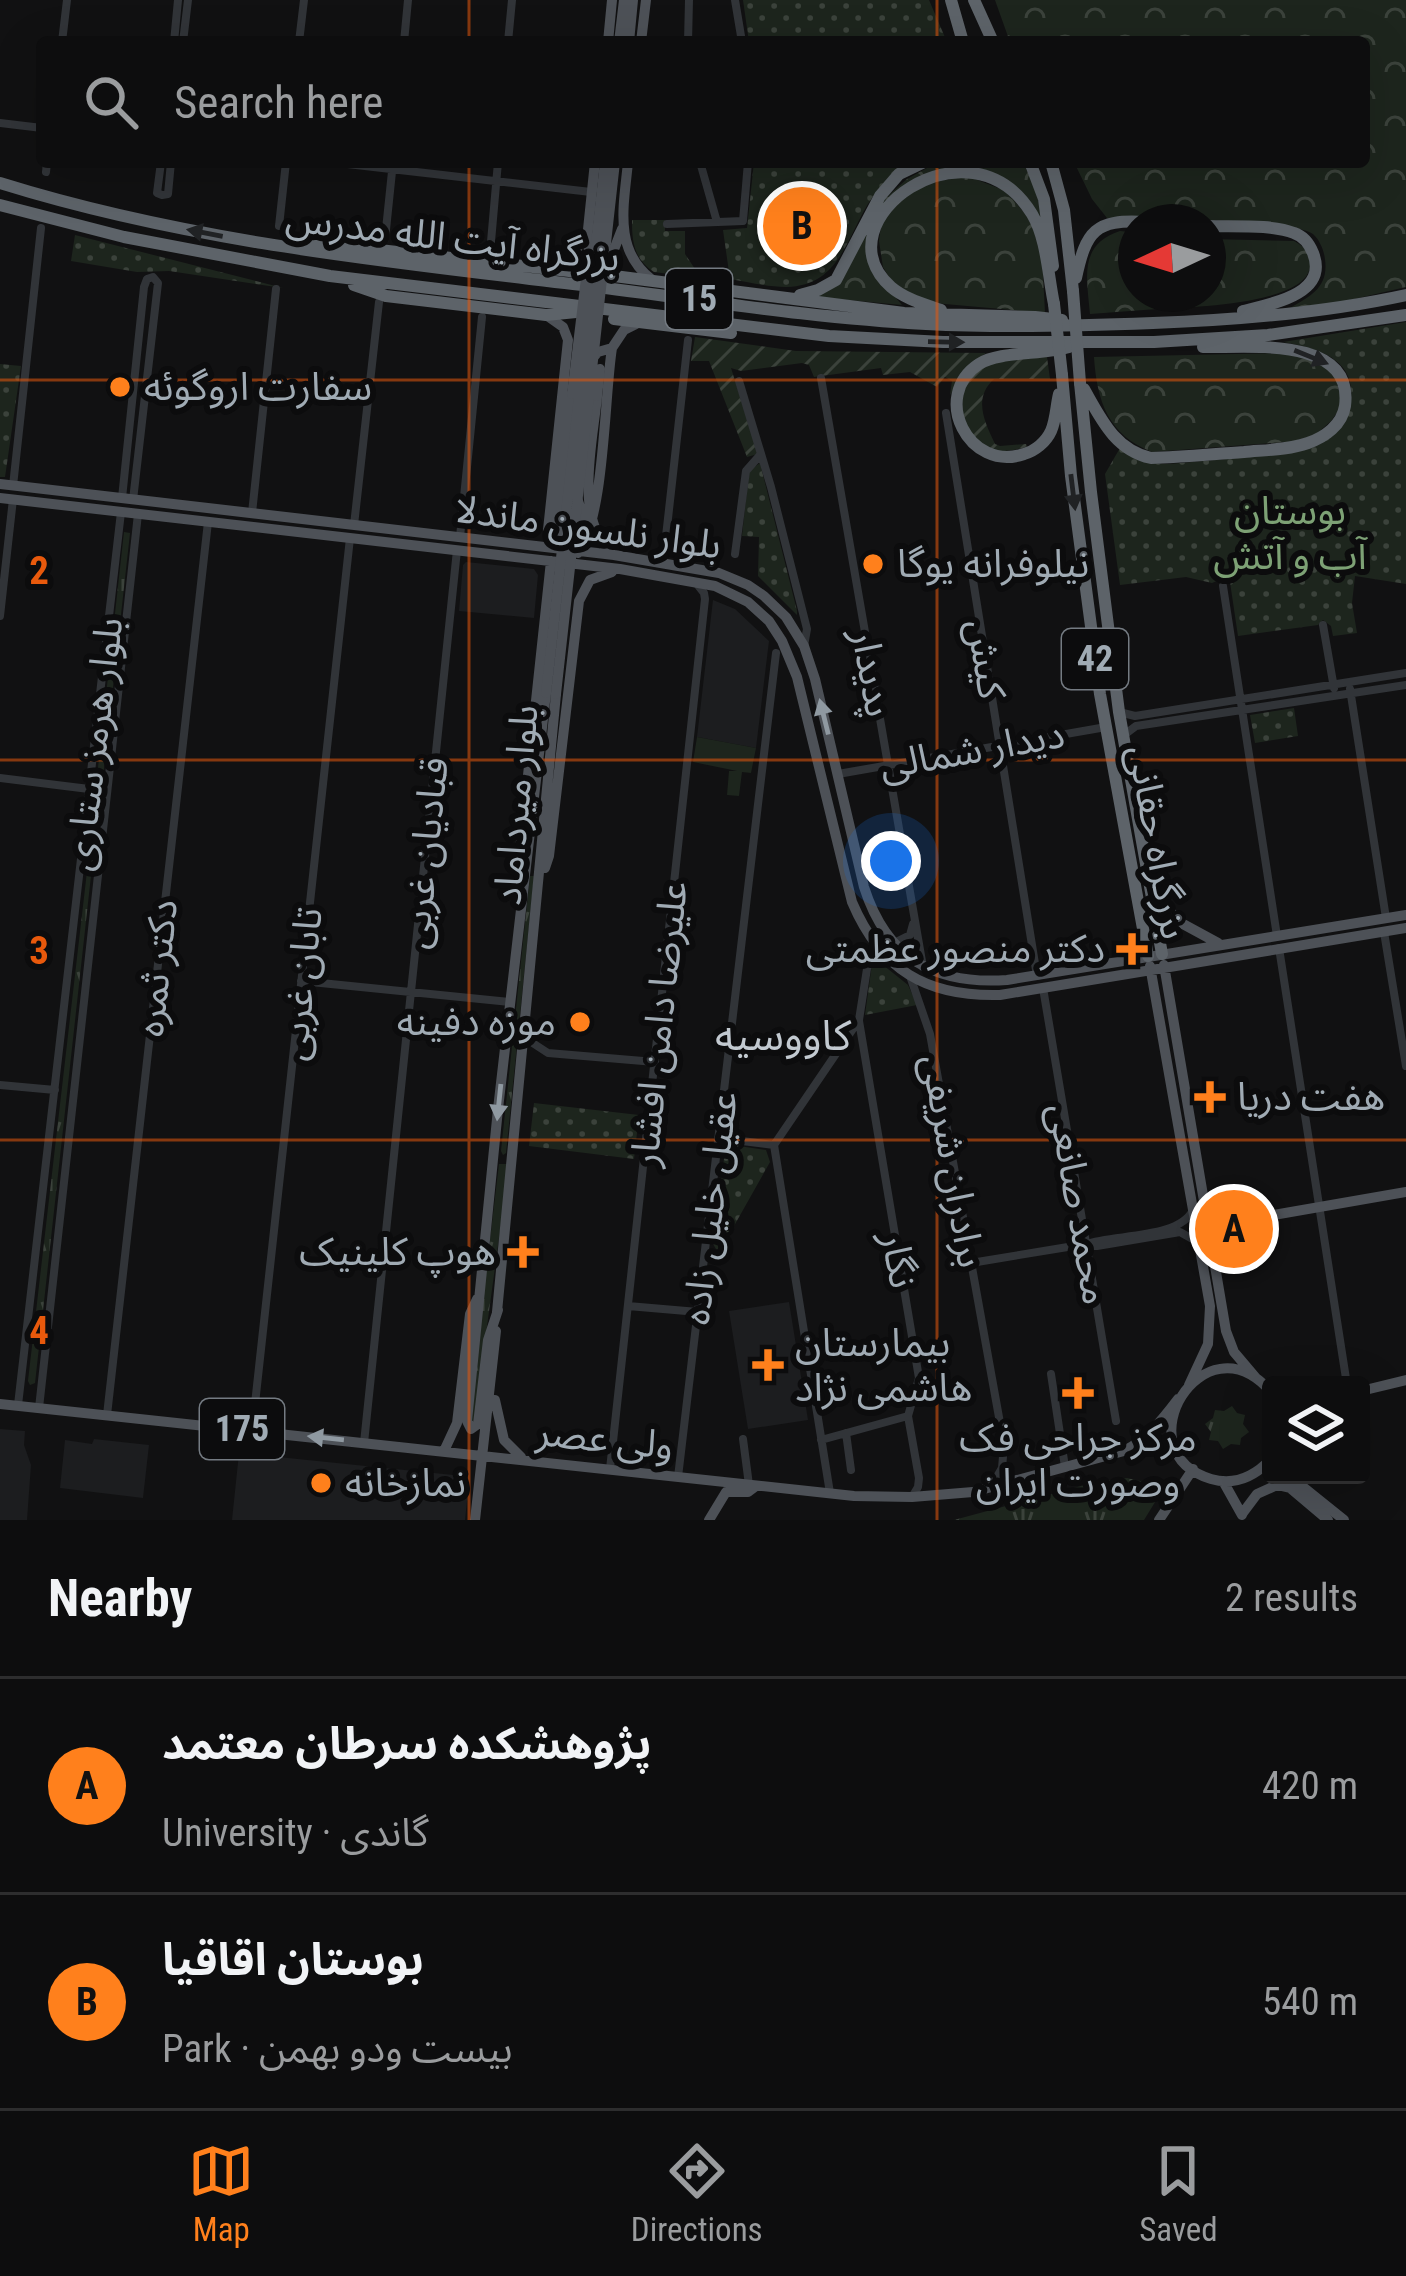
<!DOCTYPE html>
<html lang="en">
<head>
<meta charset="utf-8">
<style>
	:root { --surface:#0d0d0e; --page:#1b1b1c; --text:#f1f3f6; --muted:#9a9c9e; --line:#2d2d2e; --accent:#ff801c }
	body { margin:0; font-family:"Roboto Condensed","Noto Sans Arabic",sans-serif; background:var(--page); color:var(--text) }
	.controls { position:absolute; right:36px; bottom:36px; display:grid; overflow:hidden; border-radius:12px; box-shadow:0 12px 48px #0002 }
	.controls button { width:108px; height:108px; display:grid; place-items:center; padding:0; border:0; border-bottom:3px solid var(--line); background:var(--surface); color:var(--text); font:60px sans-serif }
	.compass { position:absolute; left:1118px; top:204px; width:108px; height:108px; border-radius:50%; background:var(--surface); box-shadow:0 12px 48px #0002; rotate:266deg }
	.you { position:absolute; left:891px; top:861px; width:42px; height:42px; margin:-30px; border:9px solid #fff; border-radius:50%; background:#1a73e8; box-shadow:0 0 0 18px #1a73e833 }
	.badge { display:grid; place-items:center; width:78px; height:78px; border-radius:50%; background:var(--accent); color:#111; font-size:39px; font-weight:700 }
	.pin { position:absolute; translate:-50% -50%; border:6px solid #fff; box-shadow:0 3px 12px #0006 }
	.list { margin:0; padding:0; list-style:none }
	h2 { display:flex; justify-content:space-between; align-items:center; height:156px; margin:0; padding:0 48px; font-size:51px }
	h2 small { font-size:39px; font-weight:400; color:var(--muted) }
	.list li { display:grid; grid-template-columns:78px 1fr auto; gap:36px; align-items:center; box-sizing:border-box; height:216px; padding:0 48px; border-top:3px solid var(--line) }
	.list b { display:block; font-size:45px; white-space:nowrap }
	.list p { margin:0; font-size:39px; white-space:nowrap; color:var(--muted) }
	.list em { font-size:39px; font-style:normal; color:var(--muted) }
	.icon { flex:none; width:66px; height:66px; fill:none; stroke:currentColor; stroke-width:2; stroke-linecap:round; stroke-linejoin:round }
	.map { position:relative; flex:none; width:1406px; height:1520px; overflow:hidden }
	.search { position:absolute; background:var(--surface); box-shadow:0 12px 48px #0002; left:36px; right:36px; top:36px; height:132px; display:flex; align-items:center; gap:30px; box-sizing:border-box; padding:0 42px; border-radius:12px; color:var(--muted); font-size:45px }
	.sheet { height:588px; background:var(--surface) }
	nav { display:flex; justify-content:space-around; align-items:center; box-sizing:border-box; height:168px; border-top:3px solid var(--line); background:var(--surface); font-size:33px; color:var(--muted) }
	nav a { display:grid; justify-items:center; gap:6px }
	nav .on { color:var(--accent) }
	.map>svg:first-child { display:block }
	.built { fill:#1c1d1f }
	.grass { fill:url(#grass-tufts) }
	.forest { fill:url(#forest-crowns) }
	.park { fill:url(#park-dots) }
	.garden { fill:url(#garden-furrows) }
	.pitch { fill:#1d251d }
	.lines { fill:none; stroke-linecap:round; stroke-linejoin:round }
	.minor { stroke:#313438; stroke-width:8 }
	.major { stroke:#4d5157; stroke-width:10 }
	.highway { stroke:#5d6369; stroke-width:12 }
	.major-bridge { stroke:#4d5157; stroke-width:10 }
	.highway-bridge { stroke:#5d6369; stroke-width:12 }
	.oneway { fill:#202224 }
	.oneway2 { fill:#8f99a1 }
	.grid { fill:none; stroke:#e8590c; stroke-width:3; stroke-opacity:0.55 }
	.poi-dot { fill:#ff801c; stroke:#0c0c0d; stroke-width:4.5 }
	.labels { text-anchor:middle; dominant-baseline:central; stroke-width:12; stroke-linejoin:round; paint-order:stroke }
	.shield { fill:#0c0c0d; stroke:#747b82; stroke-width:3 }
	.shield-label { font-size:36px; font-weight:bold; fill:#a0abb4 }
	.street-label { font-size:39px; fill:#a0abb4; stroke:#0c0c0d }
	.poi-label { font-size:39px; fill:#a0abb4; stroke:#0c0c0d; text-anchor:start }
	.park-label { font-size:39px; fill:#7da175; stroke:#0c0c0d }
	.neighbourhood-label { font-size:42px; fill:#c2c9d0; stroke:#0c0c0d }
	.grid-label { font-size:39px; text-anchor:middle; font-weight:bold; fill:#e8590c; stroke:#0c0c0d; stroke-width:12; stroke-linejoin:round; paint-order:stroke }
</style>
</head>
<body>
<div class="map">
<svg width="1406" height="1520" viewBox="0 0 1406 1520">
	<defs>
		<pattern id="grass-tufts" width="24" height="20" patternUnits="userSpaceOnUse" patternTransform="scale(3)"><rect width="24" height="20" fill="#1d251d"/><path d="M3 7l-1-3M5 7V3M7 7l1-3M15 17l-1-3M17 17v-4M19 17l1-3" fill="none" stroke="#3b423b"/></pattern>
		<pattern id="forest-crowns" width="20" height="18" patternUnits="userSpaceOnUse" patternTransform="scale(3)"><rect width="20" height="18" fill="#1d251d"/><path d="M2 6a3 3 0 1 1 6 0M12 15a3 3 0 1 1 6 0" fill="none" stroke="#3b423b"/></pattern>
		<pattern id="park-dots" width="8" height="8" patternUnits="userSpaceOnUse" patternTransform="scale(3)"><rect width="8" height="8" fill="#1d251d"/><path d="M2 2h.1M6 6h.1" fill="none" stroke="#3b423b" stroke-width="1.8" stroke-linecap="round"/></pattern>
		<pattern id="garden-furrows" width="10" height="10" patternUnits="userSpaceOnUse" patternTransform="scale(3)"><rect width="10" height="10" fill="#1d251d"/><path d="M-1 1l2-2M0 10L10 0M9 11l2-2" fill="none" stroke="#3b423b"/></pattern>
	</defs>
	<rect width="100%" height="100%" fill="#111112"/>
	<!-- built -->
	<path class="built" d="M466 562 534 569 538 575 534 618 459 611 463 565Z
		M713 600 735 609 769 641 756 748 697 737Z
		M789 1302 808 1420 748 1429 729 1311Z
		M0 1429 25 1431 24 1445 31 1465 27 1520H0Z
		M94 1439 149 1445 143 1498 60 1488 65 1440 92 1444Z
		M239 1453 463 1476 469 1483 465 1520H232Z"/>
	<!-- grass -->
	<path class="grass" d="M124 532 130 533 102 786H96Z
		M96 794H100L35 1383 30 1385 28 1381Z
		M530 876H534L506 1153 503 1155 501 1151Z
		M499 1164H509L474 1422 469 1418Z
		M1232 1406 1237 1413 1245 1415 1243 1424 1249 1432 1241 1438 1240 1445 1231 1444 1223 1449 1218 1441 1209 1440 1211 1432 1205 1424 1213 1418 1215 1410 1224 1411Z
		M1127 1478 1149 1483 1160 1494 1144 1520H954L1096 1482Z"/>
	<!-- forest -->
	<path class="forest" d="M995 0H1406V287L1341 302 1290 308C1311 296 1329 287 1325 259 1324 251 1320 240 1313 234 1293 219 1140 219 1107 218L1092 199 1074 162H1364V42H1010Z
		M938 162H1023L1036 190 1045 231 1000 179 927 174 906 184 874 224 879 278 902 305 816 297 835 286 881 202 907 179Z
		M967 176 1006 191 1032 222 1042 256 1045 313 923 302 894 285 883 267 879 241 881 226 890 210 922 184Z
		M1120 231 1136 233V294H1208V239L1294 241C1303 246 1309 251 1310 262 1315 305 1187 307 1157 309 1134 311 1112 312 1090 314 1087 278 1078 245 1120 231Z
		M1289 353 1308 357 1335 372 1341 401 1338 411 1331 421 1314 436 1299 441 1152 452C1108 435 1097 401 1094 357Z"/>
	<!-- park -->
	<path class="park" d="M743 0H929L947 42H749Z
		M754 162H915C899 173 883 182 872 198 847 233 842 286 786 287 768 287 748 282 730 279L723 230 747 228Z
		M632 220H665V231H685V254L701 278 654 272C634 259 632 242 632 220Z
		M75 235 283 288 169 271 137 272 71 261Z
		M1406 322V584L1355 576 1352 603 1357 633 1333 636 1331 626 1323 620 1318 625 1238 636 1230 582 1226 577 1212 583 1186 577 1120 585 1105 474 1120 448 1147 463 1169 464 1273 455 1292 452 1347 417C1364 364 1328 350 1283 342Z
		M0 364 21 366 5 477H0Z
		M760 463 797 611V615L758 576 759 537 742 536 749 471Z
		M1294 708 1298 736 1255 743 1250 715Z
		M873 957 908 985 917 1005 865 1015Z
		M534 1103 639 1115 634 1159 529 1146Z
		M732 1145 766 1150 770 1162 721 1249H716L712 1242 725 1152Z"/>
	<!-- garden -->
	<path class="garden" d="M695 337 796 351 986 353 968 366 950 395 952 381 945 377 937 387 910 372 883 375 881 368 814 377 809 365 802 363 741 371 731 368 758 454 747 457 709 361H691Z
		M1047 357 1050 379H994C973 398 984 421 995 444L1000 446 1026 444 1027 447C992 455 991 452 966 430 964 420 962 410 962 401 961 357 1017 360 1047 357Z"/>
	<!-- pitch -->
	<path class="pitch" d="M697 737 756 748 751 773 742 772 739 796 727 795 729 771H737L693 762Z"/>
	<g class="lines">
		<!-- minor -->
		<path class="minor" d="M735 0 742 42
			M62 42 67 0
			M174 42 178 0
			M183 42 188 0
			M299 42 304 0
			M404 42 408 0
			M508 42 512 0
			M688 42 689 0
			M0 123 42 128
			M161 162 157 193 162 195 168 194 171 162
			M330 162 591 192
			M700 162 717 222
			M46 172 47 162
			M667 224 743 221 748 162
			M279 226 286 162
			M385 239 393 162
			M490 253 498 162
			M821 378 923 967
			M739 381 771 487 807 629 804 646
			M946 413 1037 976
			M13 486 41 228
			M122 498 144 287 147 279 153 277 158 283 133 500
			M252 513 276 289
			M354 525 379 302
			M460 537 482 317
			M735 554 746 471 761 454
			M663 563 688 340
			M1223 586 1277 936
			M0 616 13 499
			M1323 625 1334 688
			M1350 689 1386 918
			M1119 712 1135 716 1406 673
			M1124 735 1136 726 1406 685
			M838 774 1106 727
			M0 778 89 789
			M1384 932 1406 1066
			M894 943 910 935 913 924
			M1279 948 1347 1385
			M910 976 930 1034 1004 1445 1002 1468 991 1487
			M301 981 510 1002
			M1043 988 1116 1421
			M859 1021 919 1378 908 1416 919 1478 918 1487 912 1497
			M525 1038 548 1053 655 1062
			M0 1085 55 1090
			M718 1138 774 1145
			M1193 1210C1179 1239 1116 1234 1086 1244L1097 1246 1180 1232 1196 1241
			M971 1263 1086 1244
			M628 1306 698 1312
			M1051 1374 1065 1467
			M18 1405 121 512
			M39 1408 138 514
			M107 1415 208 522
			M252 1431 350 538
			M846 1433 851 1470
			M743 1439 749 1485
			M821 1440 908 1416
			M364 1443 457 550
			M610 1469 705 599 704 593 697 584
			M678 1477 776 653
			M830 1493 774 1145 859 1020 869 956"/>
		<!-- major -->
		<path class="major" d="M608 42 612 0
			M619 42 624 0
			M629 42 633 0
			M641 42 646 0
			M595 162 587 239 589 250 597 255 609 253 615 247 622 229
			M628 162C624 205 613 249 651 279
			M557 269 575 252 585 234
			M546 315 563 327 568 340 548 530
			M590 361 598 352 612 348
			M572 394 557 525 561 535 567 537 577 535C586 521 582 512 577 498
			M597 396C593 443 573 518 612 554
			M0 484 614 555 719 573 748 585 764 596 786 617 804 646 815 679 864 887C887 959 935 985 1007 980L1406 915
			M0 498 620 569 715 586 748 602 769 621 782 641 797 677 852 902C881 970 926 997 1000 995L1406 928
			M578 553C605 516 604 398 612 348L624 330 636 324
			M545 868 549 856 579 601 590 580 612 572
			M1152 894 1183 924 1218 943
			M518 898 516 887 551 561
			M1164 965 1226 1331 1234 1352 1256 1378
			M1150 966 1210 1306 1208 1344 1189 1385
			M1205 1206 1224 1215H1243
			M1212 1240 1220 1228 1239 1221 1406 1192
			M498 1310 488 1340 478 1424 471 1429 467 1421 498 1109 546 693
			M497 1312 556 694
			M1361 1391 1406 1380
			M1271 1392C1203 1314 1121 1452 1211 1479 1235 1486 1255 1476 1271 1459
			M495 1400 504 1440 521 1457
			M0 1404 854 1496 912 1497 973 1492 1124 1451C1147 1439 1162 1420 1178 1399
			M444 1451 457 1423 470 1314 477 1299
			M1288 1475 1344 1520
			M1223 1481 1242 1515
			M1242 1514 1257 1494 1277 1485 1290 1488 1328 1520
			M475 1520 496 1331
			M709 1520 726 1492H748L756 1486
			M1159 1520 1193 1469"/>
		<!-- highway -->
		<path class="highway" d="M951 0 963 42
			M974 0 993 42
			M1030 162 1044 199 1053 266
			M1051 162 1064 210 1073 291
			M0 183C186 241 380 261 573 284 690 298 808 318 926 324 1002 328 1077 326 1153 323 1238 320 1323 313 1406 295
			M0 205 124 237 330 276 829 336 943 342H1154L1268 335 1406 315
			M1208 226C1232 227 1272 224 1294 233 1303 236 1309 243 1313 253 1329 294 1272 304 1243 311
			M289 240 614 276 904 313 1035 317 1062 320
			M1076 278C1086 231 1095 219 1145 222
			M354 285 386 296 546 315 576 312
			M800 295 818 290 836 280 880 196 899 174 924 162
			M941 310C924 304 905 299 891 287 817 221 970 112 1032 214 1047 239 1048 276 1054 304
			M614 319 731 333
			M1062 375 1071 476 1100 694 1148 956
			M1080 383 1091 492 1119 712 1162 954
			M1084 389C1101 419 1115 450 1151 458 1182 457 1213 454 1244 452 1265 450 1288 450 1308 443 1325 437 1342 425 1345 406 1354 335 1247 348 1203 347
			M1059 394C1056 406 1056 420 1051 431 1046 442 1035 451 1024 454 969 473 930 396 979 364 999 351 1043 355 1069 347"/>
		<!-- major-bridge -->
		<path class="major-bridge" d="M572 394 589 254
			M597 396 600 369
			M546 693 605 162
			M556 694 615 162"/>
		<!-- highway-bridge -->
		<path class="highway-bridge" d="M1073 291 1080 383
			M1054 304 1062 375"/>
	</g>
	<!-- one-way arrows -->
	<defs><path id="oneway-solid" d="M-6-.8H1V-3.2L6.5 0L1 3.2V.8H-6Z" transform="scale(3)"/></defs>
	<g class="oneway">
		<use href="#oneway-solid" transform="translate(205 233) rotate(-169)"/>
		<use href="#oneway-solid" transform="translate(946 342) rotate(1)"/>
		<use href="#oneway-solid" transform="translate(1311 357) rotate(22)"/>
		<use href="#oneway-solid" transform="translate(1073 492) rotate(83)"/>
	</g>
	<g class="oneway2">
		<use href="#oneway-solid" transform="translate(824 717) rotate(-104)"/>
		<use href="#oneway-solid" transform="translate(499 1102) rotate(96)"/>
		<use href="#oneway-solid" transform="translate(326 1438) rotate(-174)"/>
	</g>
	<!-- grid -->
	<path class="grid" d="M469 0V42M937 0V42M469 162V1520M937 162V1520M0 380H1406M0 760H1406M0 1140H1406"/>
	<!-- markers -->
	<g class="poi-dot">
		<circle cx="120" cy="387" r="12"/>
		<circle cx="873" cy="564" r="12"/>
		<path d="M1126 931h12v12h12v12h-12v12h-12v-12h-12v-12h12z"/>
		<circle cx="580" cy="1022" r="12"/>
		<path d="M1204 1079h12v12h12v12h-12v12h-12v-12h-12v-12h12z"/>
		<path d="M517 1234h12v12h12v12h-12v12h-12v-12h-12v-12h12z"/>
		<path d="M762 1347h12v12h12v12h-12v12h-12v-12h-12v-12h12z"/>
		<path d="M1072 1375h12v12h12v12h-12v12h-12v-12h-12v-12h12z"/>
		<circle cx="321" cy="1483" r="12"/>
	</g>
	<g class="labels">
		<!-- shield labels -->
		<g class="shield">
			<rect x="666" y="269" width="66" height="60" rx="9"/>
			<rect x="1062" y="629" width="66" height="60" rx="9"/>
			<rect x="200" y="1399" width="84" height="60" rx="9"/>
		</g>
		<g class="shield-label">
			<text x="699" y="299">15</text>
			<text x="1095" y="659">42</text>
			<text x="242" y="1429">175</text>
		</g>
		<!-- street labels -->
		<g class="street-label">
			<text transform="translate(453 238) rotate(7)">بزرگراه آیت الله مدرس</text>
			<text transform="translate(588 527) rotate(8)">بلوار نلسون ماندلا</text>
			<text transform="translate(986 659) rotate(81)">کیش</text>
			<text transform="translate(872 673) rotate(80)">پدیدار</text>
			<text transform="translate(94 744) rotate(-83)">بلوار هرمز ستاری</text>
			<text transform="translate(972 750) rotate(-10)">دیدار شمالی</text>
			<text transform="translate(516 805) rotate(-85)">بلوار میرداماد</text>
			<text transform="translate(1158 842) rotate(80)">بزرگراه حقانی</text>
			<text transform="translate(425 853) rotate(-84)">قبادیان غربی</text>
			<text transform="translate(157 968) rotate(-84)">دکتر ثمره</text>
			<text transform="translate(301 984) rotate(-84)">تابان غربی</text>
			<text transform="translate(659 1024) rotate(-84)">علیرضا دامن افشار</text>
			<text transform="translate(953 1161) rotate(80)">برادران شریفی</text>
			<text transform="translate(1079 1204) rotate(80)">محمد صانعی</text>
			<text transform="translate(710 1208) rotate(-83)">عقیل خلیل زاده</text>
			<text transform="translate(899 1260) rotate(80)">نگار</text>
			<text transform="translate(605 1439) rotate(6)">ولی عصر</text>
		</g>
		<!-- poi labels -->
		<g class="poi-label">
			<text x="144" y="387">سفارت اروگوئه</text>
			<text x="897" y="564">نیلوفرانه یوگا</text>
			<text x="1105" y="949" text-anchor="end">دکتر منصور عظمتی</text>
			<text x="556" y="1022" text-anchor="end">موزه دفینه</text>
			<text x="1237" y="1097">هفت دریا</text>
			<text x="496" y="1252" text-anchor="end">هوپ کلینیک</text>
			<text x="795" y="1343">بیمارستان<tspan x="795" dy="45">هاشمی نژاد</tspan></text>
			<text x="1078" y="1438" text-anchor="middle">مرکز جراحی فک<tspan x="1078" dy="45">وصورت ایران</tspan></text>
			<text x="345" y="1483">نمازخانه</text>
		</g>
		<!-- park labels -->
		<g class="park-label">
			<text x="1290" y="511">بوستان<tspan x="1290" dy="45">آب و آتش</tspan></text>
		</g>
		<!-- neighbourhood labels -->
		<g class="neighbourhood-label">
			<text x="783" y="1035">کاووسیه</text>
		</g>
	</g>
	<g class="grid-label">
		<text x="39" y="584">2</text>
		<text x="39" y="964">3</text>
		<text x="39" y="1344">4</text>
	</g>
</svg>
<div class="controls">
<button><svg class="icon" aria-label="layers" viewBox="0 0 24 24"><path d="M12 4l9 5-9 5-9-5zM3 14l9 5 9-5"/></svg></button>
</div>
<svg class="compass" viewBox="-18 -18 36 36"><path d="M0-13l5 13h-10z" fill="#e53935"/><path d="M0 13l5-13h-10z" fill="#9a9c9e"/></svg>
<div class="you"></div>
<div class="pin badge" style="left:1234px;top:1229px">A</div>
<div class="pin badge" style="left:802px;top:226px">B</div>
<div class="search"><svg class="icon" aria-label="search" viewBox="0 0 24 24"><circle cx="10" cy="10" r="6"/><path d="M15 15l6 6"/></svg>Search here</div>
</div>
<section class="sheet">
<h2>Nearby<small>2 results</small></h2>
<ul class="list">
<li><span class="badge">A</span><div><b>پژوهشکده سرطان معتمد</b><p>University · گاندی</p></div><em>420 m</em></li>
<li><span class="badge">B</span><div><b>بوستان اقاقیا</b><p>Park · بیست ودو بهمن</p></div><em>540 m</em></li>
</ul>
</section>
<nav>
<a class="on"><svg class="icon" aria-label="map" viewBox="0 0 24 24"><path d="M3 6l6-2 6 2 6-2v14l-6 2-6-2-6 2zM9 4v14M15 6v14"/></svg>Map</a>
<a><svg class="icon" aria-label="directions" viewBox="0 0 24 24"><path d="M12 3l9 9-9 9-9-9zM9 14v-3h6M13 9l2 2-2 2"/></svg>Directions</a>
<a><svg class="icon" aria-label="saved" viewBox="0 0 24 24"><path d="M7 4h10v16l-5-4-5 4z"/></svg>Saved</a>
</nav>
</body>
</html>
